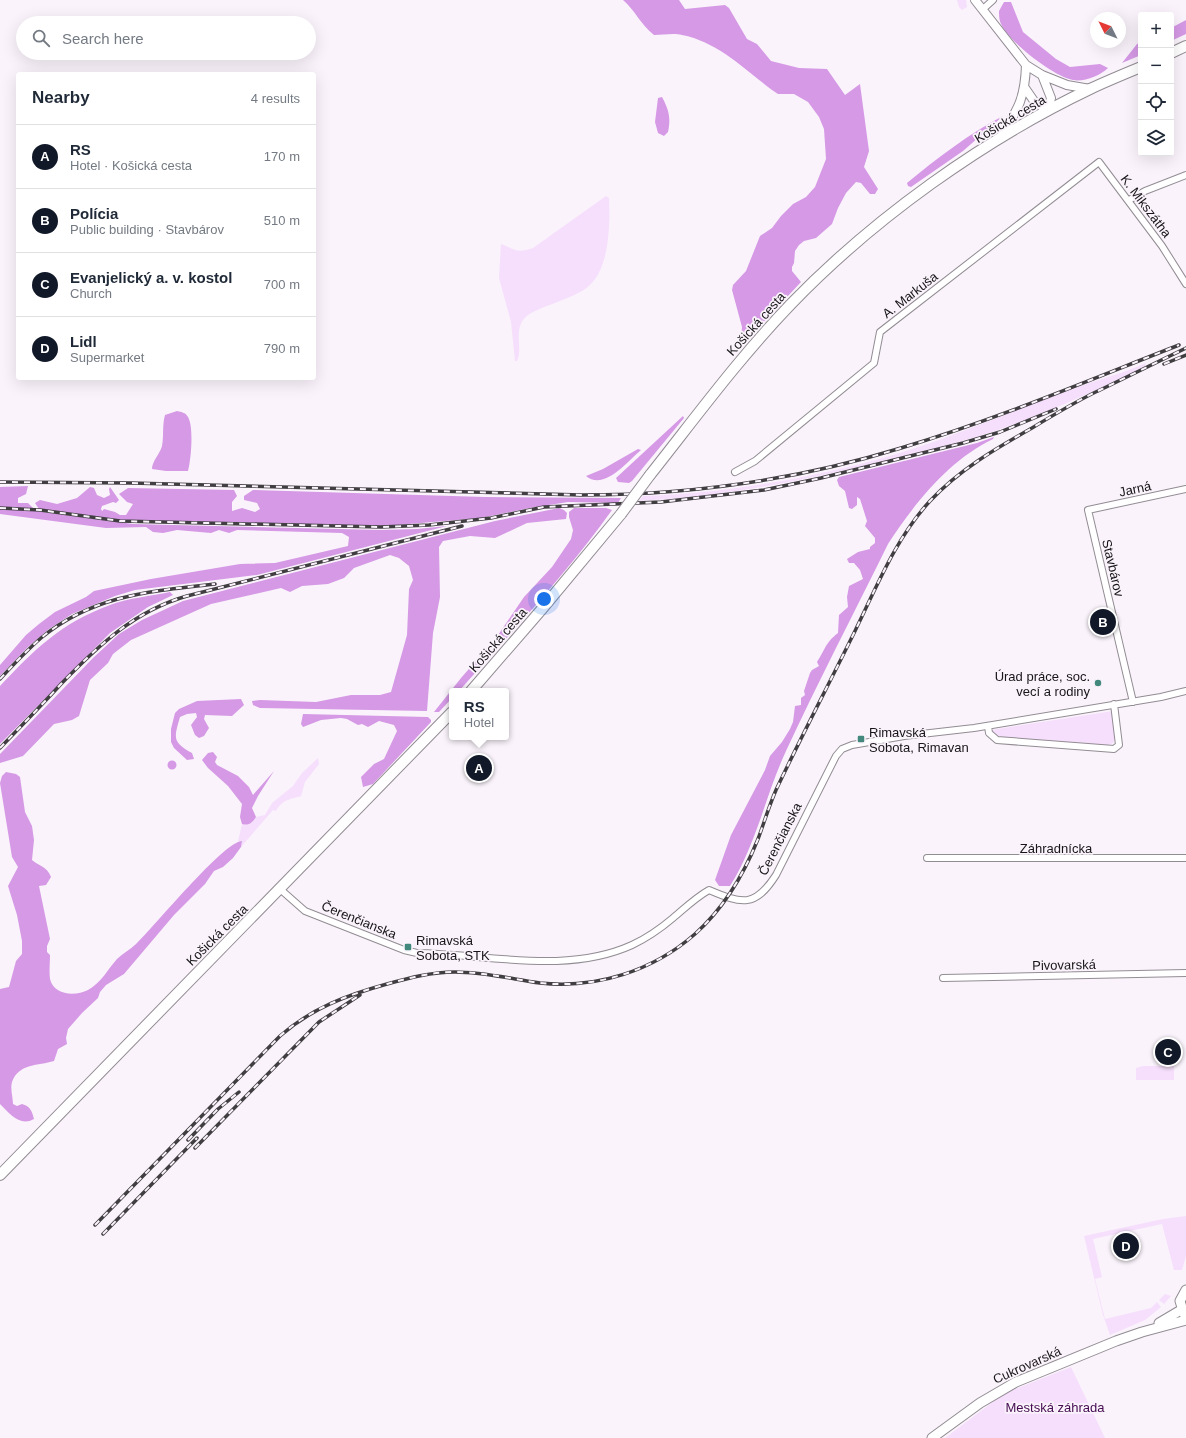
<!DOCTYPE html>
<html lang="en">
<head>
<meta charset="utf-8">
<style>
	:root { --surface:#fff; --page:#f6f6f7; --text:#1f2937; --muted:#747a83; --line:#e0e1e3; --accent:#111827 }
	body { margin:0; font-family:Arial,sans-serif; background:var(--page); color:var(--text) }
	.controls { position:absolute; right:12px; top:12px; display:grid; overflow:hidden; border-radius:4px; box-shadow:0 4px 16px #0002 }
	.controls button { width:36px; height:36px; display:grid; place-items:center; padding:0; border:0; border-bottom:1px solid var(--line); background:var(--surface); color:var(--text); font:20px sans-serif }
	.compass { position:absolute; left:1090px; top:12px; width:36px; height:36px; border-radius:50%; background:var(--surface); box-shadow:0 4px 16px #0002; rotate:312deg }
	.you { position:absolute; left:544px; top:599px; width:14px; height:14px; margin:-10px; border:3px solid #fff; border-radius:50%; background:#1a73e8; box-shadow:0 0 0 6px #1a73e833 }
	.badge { display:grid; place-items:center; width:26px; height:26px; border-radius:50%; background:var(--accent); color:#fff; font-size:13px; font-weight:700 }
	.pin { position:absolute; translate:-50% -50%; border:2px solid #fff; box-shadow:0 1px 4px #0006 }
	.popup { position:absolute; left:449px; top:688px; width:60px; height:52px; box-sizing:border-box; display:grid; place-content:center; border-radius:4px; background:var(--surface); filter:drop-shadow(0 1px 3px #0005); font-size:13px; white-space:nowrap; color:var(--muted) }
	.popup b { font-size:15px; color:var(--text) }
	.popup::after { content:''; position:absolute; left:50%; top:100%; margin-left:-8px; border:8px solid transparent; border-top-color:var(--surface) }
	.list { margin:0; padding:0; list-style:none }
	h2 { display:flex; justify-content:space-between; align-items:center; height:52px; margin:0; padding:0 16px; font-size:17px }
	h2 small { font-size:13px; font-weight:400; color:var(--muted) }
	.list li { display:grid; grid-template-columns:26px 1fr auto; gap:12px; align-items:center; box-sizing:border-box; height:64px; padding:0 16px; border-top:1px solid var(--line) }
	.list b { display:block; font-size:15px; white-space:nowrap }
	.list p { margin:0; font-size:13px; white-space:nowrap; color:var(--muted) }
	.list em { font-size:13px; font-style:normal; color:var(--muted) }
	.icon { flex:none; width:22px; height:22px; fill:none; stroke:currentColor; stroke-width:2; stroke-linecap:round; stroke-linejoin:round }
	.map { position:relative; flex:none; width:1186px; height:1438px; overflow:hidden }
	.search { position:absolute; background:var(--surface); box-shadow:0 4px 16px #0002; left:16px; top:16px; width:300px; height:44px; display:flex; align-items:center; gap:10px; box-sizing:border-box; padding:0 14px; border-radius:22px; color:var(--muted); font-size:15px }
	.panel { position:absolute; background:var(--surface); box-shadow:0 4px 16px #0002; left:16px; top:72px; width:300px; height:308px; border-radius:4px }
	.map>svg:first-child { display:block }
	.green { fill:#f6dffc }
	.forest { fill:#d599e5 }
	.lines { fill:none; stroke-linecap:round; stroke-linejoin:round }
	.minor-casing { stroke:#928c93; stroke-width:8 }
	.tertiary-casing { stroke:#928c93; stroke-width:10 }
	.secondary-casing { stroke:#928c93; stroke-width:11 }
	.primary-casing { stroke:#928c93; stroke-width:12 }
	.minor { stroke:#fff; stroke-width:6 }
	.tertiary { stroke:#fff; stroke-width:8 }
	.secondary { stroke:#fff; stroke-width:9 }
	.primary { stroke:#fff; stroke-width:10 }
	.rail-casing { stroke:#413e42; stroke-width:3.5 }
	.rail { stroke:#faf3fb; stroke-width:2; stroke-dasharray:6; stroke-linecap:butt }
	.primary-bridge-casing { stroke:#928c93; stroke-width:12; stroke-linecap:butt }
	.primary-bridge { stroke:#fff; stroke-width:10 }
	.poi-dot { fill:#43887c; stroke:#faf3fb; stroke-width:1.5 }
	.labels { text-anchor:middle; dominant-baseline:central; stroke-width:3.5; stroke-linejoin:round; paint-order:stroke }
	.street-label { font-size:13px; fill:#171518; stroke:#faf3fb }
	.poi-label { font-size:13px; fill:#171518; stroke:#faf3fb; text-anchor:start }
	.park-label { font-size:13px; fill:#440b50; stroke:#faf3fb }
</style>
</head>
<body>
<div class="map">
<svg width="1186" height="1438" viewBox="0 0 1186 1438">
	<rect width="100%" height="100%" fill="#faf3fb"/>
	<!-- green -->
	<path class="green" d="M957 0H966L967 7 962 10 959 7Z
		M606 196 609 198C610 223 610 266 590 285 580 294 567 298 555 303 545 307 530 311 523 320 514 333 523 348 517 361H515L511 322 499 278 501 244C515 249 516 254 533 248Z
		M1146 363 1145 366C1097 391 1046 413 995 431 956 444 915 453 875 463 797 482 719 497 639 501L643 496C739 493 849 472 939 440 986 423 1031 404 1078 387 1100 379 1124 373 1146 363Z
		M1113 711 1116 737 1113 743 1106 746 1004 738 994 734 991 730Z
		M318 758 319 764 305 782 301 796C289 800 283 799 276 811L273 810 241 847 242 841H238L242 824C249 826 252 823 256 817L265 815 272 803 293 786 302 773Z
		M1143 1066H1174V1080H1136V1068Z
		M1186 1216V1256L1182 1270H1174L1162 1224 1093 1239 1102 1277 1095 1279 1105 1319 1151 1308 1157 1302 1161 1307 1145 1320 1110 1335 1103 1315 1084 1236 1163 1219Z
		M1165 1294 1171 1296 1164 1304 1159 1300Z
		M1071 1367 1105 1438H945L998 1398 1010 1391Z"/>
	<!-- forest -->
	<path class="forest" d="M623 0H679L685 9 725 5 729 8 747 39 757 44 771 61 799 68 827 69 845 95 860 84 869 151 864 167 878 189 875 194H870L861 183 856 182 846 193 838 208 832 224 816 238 804 241 799 245 795 251 794 263 792 267V271L801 282 745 342 741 340 742 327 732 290 733 285 746 271 760 236 772 228 781 216 793 204 806 197 815 187 826 159 824 129 819 117 808 102 794 94H778L772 90C744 69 718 42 682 35 674 33 663 35 654 35 640 24 635 10 623 0Z
		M1004 2H1011L1023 32 1056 59 1070 67 1100 64 1108 68C1100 76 1084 82 1073 80 1053 76 1011 43 1002 26 999 21 999 16 999 11Z
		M1186 20V34L1171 41V28Z
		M1141 42V55L1122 63 1137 44Z
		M662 97C669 110 671 118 668 132L664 136 658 133 655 122 658 98Z
		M1003 116 963 151 911 187 908 186 907 183C936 159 970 133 1003 116Z
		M177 411C182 412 186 413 188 417 194 427 191 460 188 471H166L152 469C152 461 160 454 162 446 164 436 162 426 165 415Z
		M683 416 684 418 632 481 629 483 618 482 616 478Z
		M994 437 993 439C949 460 914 504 888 544 854 613 818 682 786 751 765 796 757 843 730 886H719L715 880 731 835 765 770 770 756 782 742 790 729 793 722 795 706 801 705V698L805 695 804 691 810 673 812 670 819 666 817 662C825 650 825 643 838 633L839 615 848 607 847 597 849 586 863 579 860 570 854 563H849L847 559 858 552 870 549V547L875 543V538L865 526 867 521 860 499 857 497V505L852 509 849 508 845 491 839 486 837 480 839 477 977 443Z
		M638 449 641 450C627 462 604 491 586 476L603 469Z
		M28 486 26 494 18 498V503H28L36 511 133 524 381 530 417 529 447 526 257 575 135 590 115 596 72 614 49 629 28 647 0 676V665L26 635 39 624 55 612 86 597 94 591 151 579 240 564 275 563 348 546 349 537 342 533 237 530 229 533 219 530 211 533 177 530 163 533 153 532 146 527 106 528 0 514V487Z
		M90 487 94 488 97 495 104 498 110 495 109 489 110 487 119 500 116 503 113 502 102 506 101 509 102 511 104 509 115 512 120 515H126L133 504 127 502 119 494 128 488 234 490 237 496 232 502V511L242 508 255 512 260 509 257 503 244 500V496L253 490 485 497 621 498 618 503 568 502 530 508 481 518 385 526 119 520 39 509 35 503 40 500 57 504 77 498Z
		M559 508 564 510 567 513 566 519 527 523 495 538 470 536 443 541 439 547 440 597 433 633 427 711 260 708 253 705 252 701 260 700 316 702 351 695H380L391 692 407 635 409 589 413 580 409 566 399 558 390 555 354 568 344 578 328 584 302 586 290 592 281 588 211 604 131 640 113 654 108 663 90 680 79 716 72 720 54 724 23 756 0 763V754L93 658 119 634 142 620 183 601 495 521Z
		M574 508H606L612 510C568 572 510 634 459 691H452V698L439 712H434L461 678 496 638 524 597 552 567 571 539 573 530 569 517V512Z
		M170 592 173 595 148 607 110 633 0 744V686C35 649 61 623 110 605 129 598 151 596 170 592Z
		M241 699 244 705 232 716 205 715 204 719 209 728 204 736 199 738 195 735 191 725 197 717 196 713 187 714 180 717C174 738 172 742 192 753L194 759 187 760 174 748 171 742V729L175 713 179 709 197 701Z
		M303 714 428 717 431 720V722L373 784 363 787 361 777 374 764 384 759 397 731 394 725 379 721 368 727 362 724 358 725 347 719 341 718 321 720 303 727 301 724Z
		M213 752 217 757 215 762 217 765 238 776 249 787 253 795 274 771 258 796 252 808 256 817C252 823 249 826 242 824L240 817 242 804 228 786 208 768 202 760 208 753Z
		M167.5 765a4.5 4.5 0 1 1 9 0a4.5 4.5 0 1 1-9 0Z
		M6 772 16 774 20 777 25 812 32 826 34 840 32 860C40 867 47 866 51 877L46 885 39 886 50 939 47 946V952L50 955C50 962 49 971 50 979 54 996 76 996 88 990 101 983 108 969 117 959 123 953 130 950 136 944 154 927 224 841 242 841L241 847 233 858 223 867 214 871 205 884 174 915 124 974 106 985 100 992 98 998 82 1013 68 1029 66 1038 67 1044 58 1049 54 1061C38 1066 19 1063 12 1082 10 1088 13 1098 13 1104L17 1106 22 1104C30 1106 32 1111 34 1119 20 1127 10 1114 0 1104V989L9 987 16 961 22 954V941L17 915 8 886 18 867 12 857 0 783 2 776Z"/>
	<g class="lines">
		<defs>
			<path id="minor" d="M983 9 993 0
				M1129 200 1145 191 1186 175
				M735 472 755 461 874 363 880 332 1099 162 1162 246 1186 284
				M1133 702 1088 510 1186 489
				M988 726 989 733 997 740 1114 749 1119 745 1114 704
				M927 858H1186
				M280 889 305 911 404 950 417 953C487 954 566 975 632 945 647 938 660 929 673 918 685 908 695 898 709 890 742 904 755 908 776 875L836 756 842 749 852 745 904 736 974 728 1161 697 1186 691
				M943 978 1186 973"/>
			<path id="tertiary" d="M975 0 1026 65 1042 75 1067 85 1090 89
				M1025 88 1034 101 1048 111 1051 98 1042 75
				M1000 138C1018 109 1025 99 1026 65"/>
			<path id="secondary" d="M1184 1314 1180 1301 1186 1290
				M1159 1323 1181 1310
				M932 1438 980 1403 1016 1382 1116 1341 1142 1332 1186 1320"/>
			<path id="primary" d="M1171 53 1186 46
				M650 475C696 417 739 358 791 304 873 219 983 140 1090 89 1107 81 1124 74 1141 67
				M471 691 542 609 621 514
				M0 1175 452 712"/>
		</defs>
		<!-- minor casing -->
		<use href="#minor" class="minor-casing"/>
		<!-- tertiary casing -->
		<use href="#tertiary" class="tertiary-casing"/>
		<!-- secondary casing -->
		<use href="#secondary" class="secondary-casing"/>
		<!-- primary casing -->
		<use href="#primary" class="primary-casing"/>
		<!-- minor -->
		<use href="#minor" class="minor"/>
		<!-- tertiary -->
		<use href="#tertiary" class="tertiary"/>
		<!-- secondary -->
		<use href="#secondary" class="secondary"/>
		<!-- primary -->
		<use href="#primary" class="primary"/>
		<defs>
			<path id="rail" d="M1164 364 1186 355
				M1098 391 1186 348
				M0 482 131 483 581 495C689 495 797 480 901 448 995 420 1087 381 1179 345
				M0 508 40 510 120 521 381 527 429 525 491 518 544 507 661 502 764 490 821 478 963 443 1000 432 1056 409
				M0 679C13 665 26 651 41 638 93 595 151 591 215 584
				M0 748C20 727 41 706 61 684 98 646 134 611 187 596L462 526
				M188 1140 218 1109 239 1092
				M195 1148 319 1022 360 995
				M95 1225 280 1036C312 1008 347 995 387 984 409 978 431 972 455 972 484 972 512 979 540 983 596 989 653 971 695 934 723 909 744 874 758 839 764 823 769 806 776 790 801 737 829 684 855 631 877 586 896 538 930 501 959 470 995 449 1032 428 1055 414 1078 400 1102 389
				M103 1234 197 1138"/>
		</defs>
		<!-- rail casing -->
		<use href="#rail" class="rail-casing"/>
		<!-- rail -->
		<use href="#rail" class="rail"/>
		<defs>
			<path id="primary-bridge" d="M621 514 650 475"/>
		</defs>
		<!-- primary-bridge casing -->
		<use href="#primary-bridge" class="primary-bridge-casing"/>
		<!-- primary-bridge -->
		<use href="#primary-bridge" class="primary-bridge"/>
	</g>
	<!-- markers -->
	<g class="poi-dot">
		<circle cx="1098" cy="683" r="4"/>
		<rect x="857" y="735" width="8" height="8" rx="2"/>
		<rect x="404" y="943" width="8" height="8" rx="2"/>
	</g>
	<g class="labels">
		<!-- street labels -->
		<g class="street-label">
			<text transform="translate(1010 119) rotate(-31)">Košická cesta</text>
			<text transform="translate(1146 206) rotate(53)">K. Mikszátha</text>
			<text transform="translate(910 295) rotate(-38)">A. Markuša</text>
			<text transform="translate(756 324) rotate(-48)">Košická cesta</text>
			<text transform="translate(1135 489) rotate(-12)">Jarná</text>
			<text transform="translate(1113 568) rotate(77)">Stavbárov</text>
			<text transform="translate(498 640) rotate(-49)">Košická cesta</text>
			<text transform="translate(780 839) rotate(-63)">Čerenčianska</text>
			<text x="1056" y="848">Záhradnícka</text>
			<text transform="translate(359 920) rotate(22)">Čerenčianska</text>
			<text transform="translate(217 935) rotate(-45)">Košická cesta</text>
			<text transform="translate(1064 965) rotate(-1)">Pivovarská</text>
			<text transform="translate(1027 1365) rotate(-24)">Cukrovarská</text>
		</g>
		<!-- poi labels -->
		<g class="poi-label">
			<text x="1090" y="676" text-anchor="end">Úrad práce, soc.<tspan x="1090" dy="15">vecí a rodiny</tspan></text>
			<text x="869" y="732">Rimavská<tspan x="869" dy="15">Sobota, Rimavan</tspan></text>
			<text x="416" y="940">Rimavská<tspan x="416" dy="15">Sobota, STK</tspan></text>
		</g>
		<!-- park labels -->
		<g class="park-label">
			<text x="1055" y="1407">Mestská záhrada</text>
		</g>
	</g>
</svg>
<div class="controls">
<button>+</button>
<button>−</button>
<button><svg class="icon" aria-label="locate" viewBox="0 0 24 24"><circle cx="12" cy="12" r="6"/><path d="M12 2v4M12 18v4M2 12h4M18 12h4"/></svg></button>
<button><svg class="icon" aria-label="layers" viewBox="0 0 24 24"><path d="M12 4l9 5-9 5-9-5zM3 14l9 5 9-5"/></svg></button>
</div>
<svg class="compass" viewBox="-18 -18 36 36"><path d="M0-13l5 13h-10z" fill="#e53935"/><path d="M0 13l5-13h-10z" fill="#747a83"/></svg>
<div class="you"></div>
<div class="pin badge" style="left:479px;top:768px">A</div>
<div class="popup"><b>RS</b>Hotel</div>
<div class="pin badge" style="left:1103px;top:622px">B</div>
<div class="pin badge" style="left:1168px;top:1052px">C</div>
<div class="pin badge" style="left:1126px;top:1246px">D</div>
<div class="search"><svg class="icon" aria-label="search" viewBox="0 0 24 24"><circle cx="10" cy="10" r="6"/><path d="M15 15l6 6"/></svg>Search here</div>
<section class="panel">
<h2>Nearby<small>4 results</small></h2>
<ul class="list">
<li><span class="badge">A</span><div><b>RS</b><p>Hotel · Košická cesta</p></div><em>170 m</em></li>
<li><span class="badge">B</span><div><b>Polícia</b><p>Public building · Stavbárov</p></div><em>510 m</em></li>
<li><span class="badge">C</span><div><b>Evanjelický a. v. kostol</b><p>Church</p></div><em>700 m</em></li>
<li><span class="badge">D</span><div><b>Lidl</b><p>Supermarket</p></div><em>790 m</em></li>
</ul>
</section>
</div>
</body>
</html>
